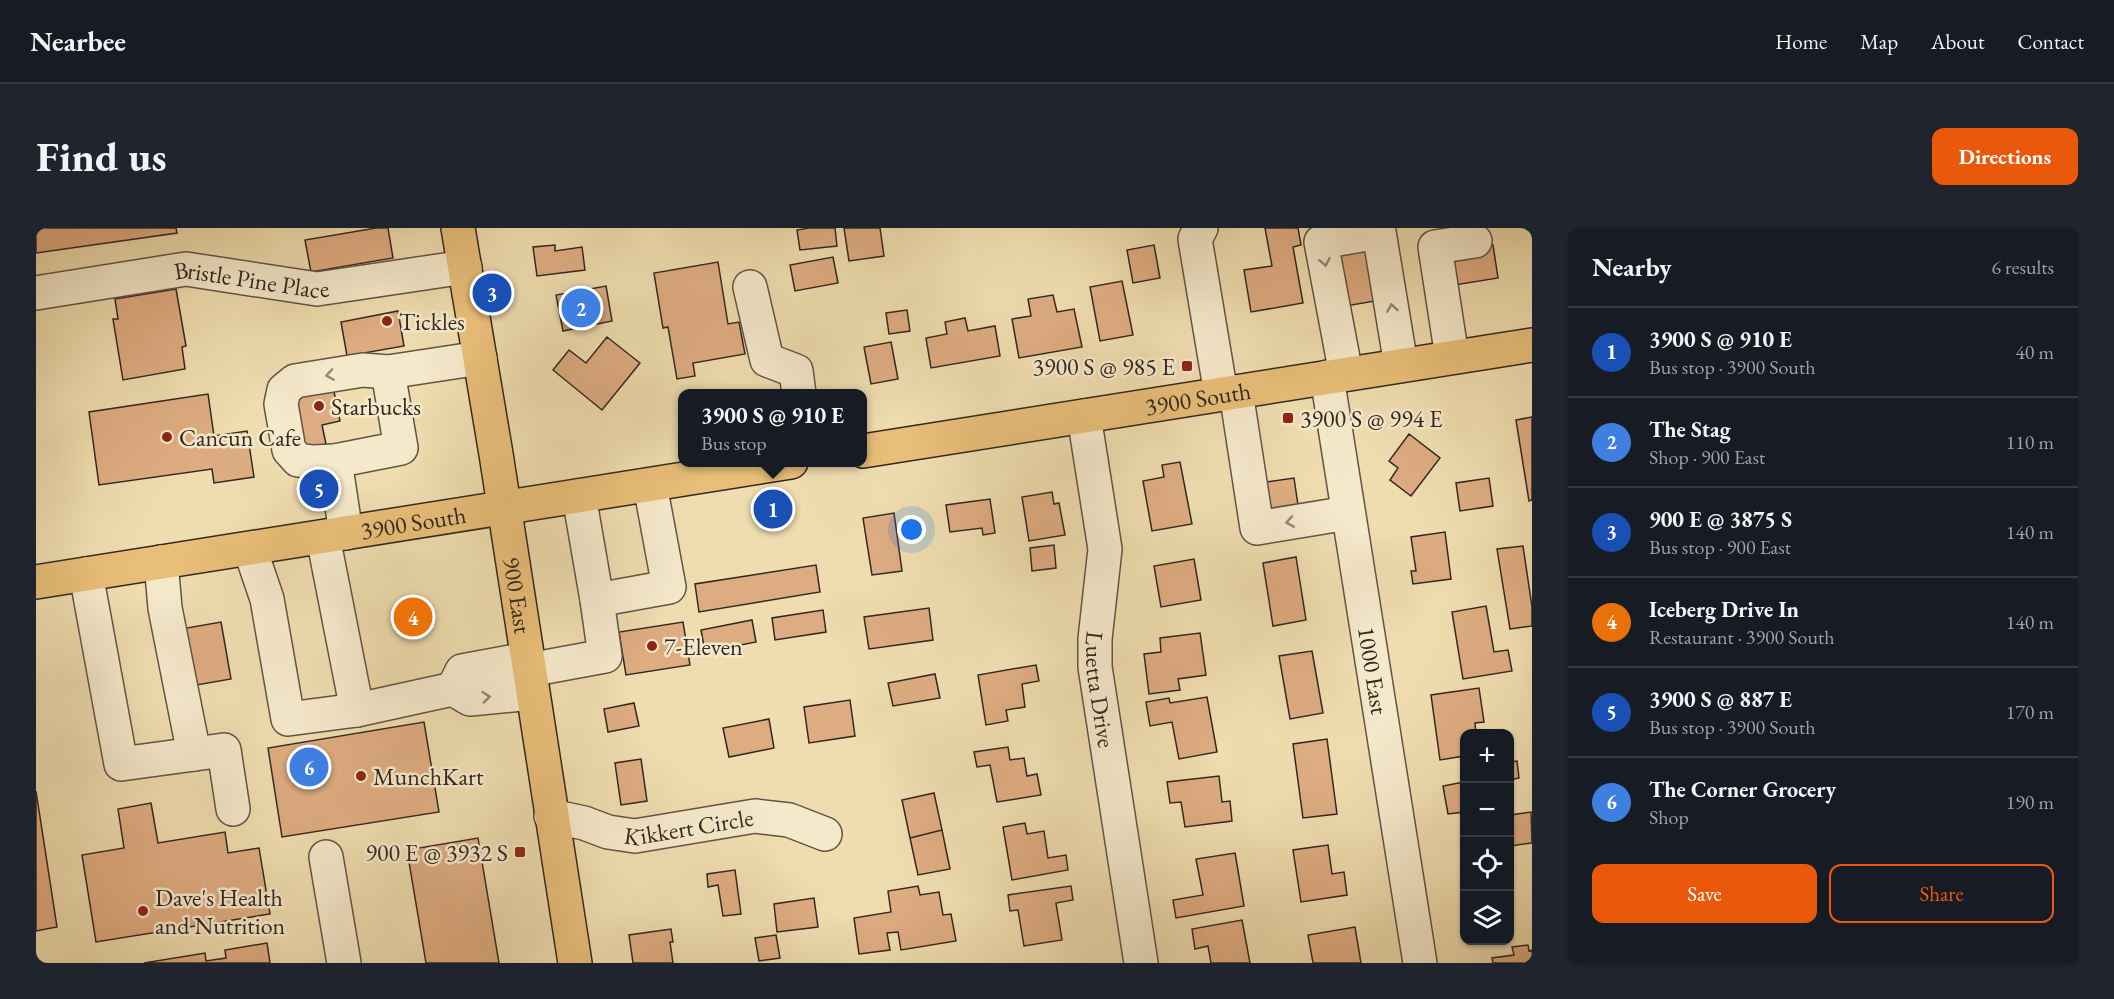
<!DOCTYPE html>
<html lang="en">
<head>
<meta charset="utf-8">
<style>
	:root { --surface:#171b24; --page:#20242c; --text:#f1f3f6; --muted:#9ea1a6; --line:#363941; --accent:#ea580c }
	body { margin:0; font-family:"EB Garamond",serif; background:var(--page); color:var(--text) }
	.controls { position:absolute; right:18px; bottom:18px; display:grid; overflow:hidden; border-radius:12px; box-shadow:0 2px 4px #0004 }
	.controls button { width:54px; height:54px; display:grid; place-items:center; padding:0; border:0; border-bottom:2px solid var(--line); background:var(--surface); color:var(--text); font:30px sans-serif }
	.you { position:absolute; left:876px; top:302px; width:21px; height:21px; margin:-15px; border:4px solid #fff; border-radius:50%; background:#1a73e8; box-shadow:0 0 0 9px #1a73e833 }
	.badge { display:grid; place-items:center; width:39px; height:39px; border-radius:50%; background:var(--accent); color:#fff; font-size:20px; font-weight:700 }
	.pin { position:absolute; translate:-50% -50%; border:3px solid #fff; box-shadow:0 2px 6px #0006 }
	.popup { position:absolute; left:642px; top:161px; width:189px; height:78px; box-sizing:border-box; display:grid; place-content:center; border-radius:12px; background:var(--surface); filter:drop-shadow(0 2px 4px #0005); font-size:20px; white-space:nowrap; color:var(--muted) }
	.popup b { font-size:22px; color:var(--text) }
	.popup::after { content:''; position:absolute; left:50%; top:100%; margin-left:-12px; border:12px solid transparent; border-top-color:var(--surface) }
	.list { margin:0; padding:0; list-style:none }
	h2 { display:flex; justify-content:space-between; align-items:center; height:78px; margin:0; padding:0 24px; font-size:26px }
	h2 small { font-size:20px; font-weight:400; color:var(--muted) }
	.list li { display:grid; grid-template-columns:39px 1fr auto; gap:18px; align-items:center; box-sizing:border-box; height:90px; padding:0 24px; border-top:2px solid var(--line) }
	.list b { display:block; font-size:22px; white-space:nowrap }
	.list p { margin:0; font-size:20px; white-space:nowrap; color:var(--muted) }
	.list em { font-size:20px; font-style:normal; color:var(--muted) }
	.actions { display:flex; gap:12px; padding:18px 24px }
	.actions a { flex:1; padding:14px 0; border:2px solid var(--accent); border-radius:12px; text-align:center; font-size:21px; color:var(--accent) }
	.actions .main { background:var(--accent); color:#fff }
	.icon { flex:none; width:33px; height:33px; fill:none; stroke:currentColor; stroke-width:2; stroke-linecap:round; stroke-linejoin:round }
	.map { position:relative; flex:none; width:1496px; height:735px; overflow:hidden; border-radius:12px }
	header { display:flex; align-items:center; gap:36px; box-sizing:border-box; height:84px; padding:0 30px; background:var(--surface); border-bottom:2px solid var(--line) }
	header strong { font-size:28px }
	nav { display:flex; gap:33px; margin-inline-start:auto; font-size:21px }
	.intro { display:flex; align-items:center; justify-content:space-between; box-sizing:border-box; height:144px; padding:0 36px }
	h1 { margin:0; font-size:42px }
	.button { padding:15px 27px; border-radius:12px; background:var(--accent); color:#fff; font-size:21px; font-weight:700 }
	main { display:flex; gap:36px; padding:0 36px }
	aside { flex:1; background:var(--surface); border-radius:12px; box-shadow:0 2px 4px #0004 }
	.map>svg:first-child { display:block }
	.building { fill:#deac81; stroke:#332722; stroke-width:1.5 }
	.lines { fill:none; stroke-linecap:round; stroke-linejoin:round }
	.minor-casing { stroke:#625445; stroke-width:36 }
	.major-casing { stroke:#332722; stroke-width:36 }
	.minor { stroke:#f5e9cb; stroke-width:33 }
	.major { stroke:#e8be78; stroke-width:33 }
	.oneway { stroke:#948876 }
	.poi-dot { fill:#8f2418; stroke:#f5e9cb; stroke-width:2 }
	.labels { text-anchor:middle; dominant-baseline:central; stroke-width:5; stroke-linejoin:round; paint-order:stroke }
	.street-label { font-size:24px; fill:#332722; stroke:#f5e9cb }
	.poi-label { font-size:24px; fill:#332722; stroke:#f5e9cb; text-anchor:start }
</style>
</head>
<body>
<header>
<strong>Nearbee</strong>
<nav><a>Home</a><a>Map</a><a>About</a><a>Contact</a></nav>
</header>
<div class="intro"><h1>Find us</h1><a class="button">Directions</a></div>
<main>
<div class="map">
<svg width="1496" height="735" viewBox="0 0 1496 735">
	<rect width="100%" height="100%" fill="#efddaf"/>
	<filter id="stains"><feTurbulence type="fractalNoise" baseFrequency=".00333" numOctaves="4"/><feColorMatrix values="0 0 0 0 .2 0 0 0 0 .09 0 0 0 0 .02 0 0 0 .5 -.17"/></filter>
	<radialGradient id="worn" r=".72"><stop offset=".6" stop-color="#630" stop-opacity="0"/><stop offset="1" stop-color="#630" stop-opacity=".3"/></radialGradient>
	<!-- building -->
	<path class="building" d="M0 0H140L141 5 0 25Z
		M340 0H352L357 30 275 44 269 12Z
		M773 0H799L801 18 764 22 761 2Z
		M808 0H844L848 28 813 33Z
		M1229 0H1262L1265 17 1257 19 1267 75 1215 84 1208 42 1236 38Z
		M519 17V23L546 19 549 42 501 48 497 19Z
		M1118 17 1124 50 1097 55 1091 22Z
		M1457 17 1462 50 1419 57 1414 24Z
		M1330 20 1339 73 1304 79 1295 26Z
		M797 29 802 55 759 63 754 37Z
		M682 34 692 96 703 94 709 126 657 135 659 148 641 151 632 99 627 100 618 45Z
		M1086 53 1097 107 1064 113 1054 59Z
		M570 58 576 93 527 103 520 67Z
		M140 61 150 118 146 119 149 141 87 152 77 91H82L79 71Z
		M1017 67 1021 84 1038 81 1046 119 983 130 976 91 995 88 992 71Z
		M871 82 874 103 853 106 850 85Z
		M362 83 368 118 311 128 305 94Z
		M929 90 932 103 959 98 964 128 895 140 890 110 911 106 909 94Z
		M571 109 604 135 566 182 517 142 533 122 550 135Z
		M855 114 862 151 835 156 828 119Z
		M297 159 304 193 286 197 290 216 266 221 257 166Z
		M172 166 178 208 211 203 218 249 178 255 176 241 63 257 53 184Z
		M1496 189V272L1493 273 1480 192Z
		M1373 206 1404 230 1375 268 1354 252 1362 240 1353 233Z
		M1144 234 1156 296 1116 303 1107 253 1128 249 1126 237Z
		M1258 250 1263 284 1229 290 1223 255Z
		M1453 250 1457 278 1424 283 1420 255Z
		M1016 264 1018 276 1023 275 1029 307 993 313 986 269Z
		M954 271 959 305 947 307 946 300 914 304 910 277Z
		M858 285 866 343 836 347 827 290Z
		M1409 304 1415 351 1377 356 1375 343H1380L1375 309Z
		M1018 317 1020 340 996 343 994 320Z
		M1487 318 1496 379V398L1474 401 1461 321Z
		M1260 329 1270 392 1237 398 1227 335Z
		M1158 331 1165 372 1125 379 1118 338Z
		M780 337 784 364 663 384 659 356Z
		M1450 378 1458 424 1472 422 1476 443 1427 451 1416 384Z
		M893 380 897 412 833 421 828 389Z
		M787 382 790 404 739 412 736 390Z
		M716 392 720 414 669 424 665 402Z
		M185 394 195 451 155 458 145 401Z
		M647 394 654 437 590 447 583 404Z
		M1164 405 1170 447 1142 451 1144 462 1113 466 1108 426 1125 424 1124 410Z
		M1276 423 1287 485 1254 491 1243 428Z
		M1000 437 1003 453 986 456 989 479 970 482 972 493 950 497 942 447Z
		M899 446 904 470 857 478 852 455Z
		M1443 460 1448 494 1439 495 1440 506H1428V528L1404 532 1395 467Z
		M1171 469 1181 524 1143 531 1136 494 1114 498 1110 474 1133 470 1134 475Z
		M814 472 819 508 773 515 768 479Z
		M598 475 603 498 572 504 568 481Z
		M733 491 738 520 693 529 687 500Z
		M388 494 403 584 246 609 232 520Z
		M1291 511 1301 586 1267 590 1257 516Z
		M972 519 974 532 988 530 991 548 1001 546 1005 567 961 574 954 537 941 539 938 524Z
		M605 531 611 573 585 577 579 535Z
		M1481 533 1483 550 1474 552V534Z
		M1183 548 1186 574 1194 573 1196 593 1149 599 1145 574 1134 575 1131 554Z
		M1428 554V584L1412 586 1407 558Z
		M0 563 21 699 0 703Z
		M898 565 906 602 874 610 866 572Z
		M115 575 122 615 189 604 192 625 223 620 234 686 60 714 46 627 88 620 82 581Z
		M1495 584 1496 615 1474 618V587Z
		M989 595 991 606 1008 603 1012 630 1030 627 1032 642 976 652 967 599Z
		M906 602 914 641 882 647 874 610Z
		M442 610 463 735H390L371 622Z
		M1292 617 1296 646 1308 644 1311 667 1265 674 1257 622Z
		M1199 625 1208 678 1140 690 1137 672 1167 667 1160 631Z
		M699 642 705 686 687 688 682 657 672 659 671 646Z
		M882 658 884 667 903 664 907 687 915 686 920 713 865 722 862 704 851 705 854 722 823 726 818 690 855 684 852 663Z
		M1035 658 1037 672 1020 675 1026 712 988 718 982 682 974 683 972 667Z
		M778 670 782 699 741 704 738 676Z
		M1206 692 1214 735H1175L1172 718 1159 721 1156 701Z
		M1319 699 1325 735H1277L1272 707Z
		M635 701 637 714H634L637 735H597L593 707Z
		M740 707 744 730 723 733 719 710Z
		M231 715 234 735H108L169 725 170 733 190 730 189 722Z
		M1492 717 1493 723 1496 722V735H1457L1456 730 1478 727 1476 719Z"/>
	<g class="lines">
		<defs>
			<g id="minor">
				<path d="M1165 0 1159 11 1185 166"/>
				<path d="M714 59 731 132 760 143 763 166"/>
				<path id="s1" d="M0 65 150 41 281 61 429 39"/>
				<path d="M1416 129 1399 19 1439 13"/>
				<path d="M1310 146 1285 14 1343 4 1365 137"/>
				<path id="s2" d="M1291 149 1384 735"/>
				<path d="M1200 164 1221 300 1312 285"/>
				<path id="s3" d="M1048 188 1069 321 1059 411V439L1105 735"/>
				<path d="M299 233 277 234 262 232 253 222 245 176 248 162 259 153 327 142 352 144"/>
				<path d="M543 268 561 372 633 359 614 257"/>
				<path d="M310 305 299 233 365 220 352 144 444 130"/>
				<path d="M287 309 321 482 417 461"/>
				<path d="M214 321 231 371 252 491 321 482"/>
				<path d="M125 334 129 380 158 526"/>
				<path d="M50 346 85 536 188 522 197 581"/>
				<path d="M491 431 426 443 417 461 434 471 496 465"/>
				<path d="M493 442 569 428 561 372"/>
				<path id="s4" d="M515 588 548 595 572 604 599 608 719 588 753 592 789 606"/>
				<path d="M290 629 308 735"/>
			</g>
			<g id="major">
				<path id="s5" d="M422 0 460 226 539 735"/>
				<path id="s6" d="M827 223 1496 117"/>
				<path id="s7" d="M0 354 755 234"/>
			</g>
		</defs>
		<!-- minor casing -->
		<use href="#minor" class="minor-casing"/>
		<!-- major casing -->
		<use href="#major" class="major-casing"/>
		<!-- minor -->
		<use href="#minor" class="minor"/>
		<!-- major -->
		<use href="#major" class="major"/>
	</g>
	<!-- one-way arrows -->
	<defs><path id="oneway-chevron" d="M-2-3.5L2.5 0L-2 3.5" fill="none" stroke-width="1.6" stroke-linecap="round" stroke-linejoin="round" transform="scale(1.5)"/></defs>
	<g class="oneway">
		<use href="#oneway-chevron" transform="translate(1289 34) rotate(79)"/>
		<use href="#oneway-chevron" transform="translate(1356 80) rotate(-99)"/>
		<use href="#oneway-chevron" transform="translate(294 147) rotate(171)"/>
		<use href="#oneway-chevron" transform="translate(1254 294) rotate(170)"/>
		<use href="#oneway-chevron" transform="translate(450 469) rotate(-6)"/>
	</g>
	<!-- markers -->
	<g class="poi-dot">
		<circle cx="351" cy="93" r="6"/>
		<rect x="1145" y="132" width="12" height="12" rx="3"/>
		<circle cx="283" cy="178" r="6"/>
		<rect x="1246" y="184" width="12" height="12" rx="3"/>
		<circle cx="131" cy="209" r="6"/>
		<circle cx="616" cy="418" r="6"/>
		<circle cx="325" cy="548" r="6"/>
		<rect x="478" y="618" width="12" height="12" rx="3"/>
		<circle cx="107" cy="683" r="6"/>
	</g>
	<g class="labels">
		<!-- street labels -->
		<g class="street-label">
			<text stroke="none"><textPath href="#s1" startOffset="218">Bristle Pine Place</textPath></text>
			<text stroke="none"><textPath href="#s6" startOffset="339">3900 South</textPath></text>
			<text stroke="none"><textPath href="#s7" startOffset="382">3900 South</textPath></text>
			<text stroke="none"><textPath href="#s5" startOffset="372">900 East</textPath></text>
			<text stroke="none"><textPath href="#s2" startOffset="297">1000 East</textPath></text>
			<text stroke="none"><textPath href="#s3" startOffset="276">Luetta Drive</textPath></text>
			<text stroke="none"><textPath href="#s4" startOffset="141">Kikkert Circle</textPath></text>
		</g>
		<!-- poi labels -->
		<g class="poi-label">
			<text x="363" y="93">Tickles</text>
			<text x="1139" y="138" text-anchor="end">3900 S @ 985 E</text>
			<text x="295" y="178">Starbucks</text>
			<text x="1264" y="190">3900 S @ 994 E</text>
			<text x="143" y="209">Cancun Cafe</text>
			<text x="628" y="418">7-Eleven</text>
			<text x="337" y="548">MunchKart</text>
			<text x="472" y="624" text-anchor="end">900 E @ 3932 S</text>
			<text x="119" y="669">Dave's Health<tspan x="119" dy="28">and Nutrition</tspan></text>
		</g>
	</g>
	<rect width="100%" height="100%" filter="url(#stains)"/>
	<rect width="100%" height="100%" fill="url(#worn)"/>
</svg>
<div class="controls">
<button>+</button>
<button>−</button>
<button><svg class="icon" aria-label="locate" viewBox="0 0 24 24"><circle cx="12" cy="12" r="6"/><path d="M12 2v4M12 18v4M2 12h4M18 12h4"/></svg></button>
<button><svg class="icon" aria-label="layers" viewBox="0 0 24 24"><path d="M12 4l9 5-9 5-9-5zM3 14l9 5 9-5"/></svg></button>
</div>
<div class="you"></div>
<div class="pin badge" style="left:737px;top:281px;background:#1a4fb4">1</div>
<div class="popup"><b>3900 S @ 910 E</b>Bus stop</div>
<div class="pin badge" style="left:545px;top:80px;background:#3f7fe0">2</div>
<div class="pin badge" style="left:456px;top:65px;background:#1a4fb4">3</div>
<div class="pin badge" style="left:377px;top:389px;background:#e8710a">4</div>
<div class="pin badge" style="left:283px;top:261px;background:#1a4fb4">5</div>
<div class="pin badge" style="left:273px;top:539px;background:#3f7fe0">6</div>
</div>
<aside>
<h2>Nearby<small>6 results</small></h2>
<ul class="list">
<li><span class="badge" style="background:#1a4fb4">1</span><div><b>3900 S @ 910 E</b><p>Bus stop · 3900 South</p></div><em>40 m</em></li>
<li><span class="badge" style="background:#3f7fe0">2</span><div><b>The Stag</b><p>Shop · 900 East</p></div><em>110 m</em></li>
<li><span class="badge" style="background:#1a4fb4">3</span><div><b>900 E @ 3875 S</b><p>Bus stop · 900 East</p></div><em>140 m</em></li>
<li><span class="badge" style="background:#e8710a">4</span><div><b>Iceberg Drive In</b><p>Restaurant · 3900 South</p></div><em>140 m</em></li>
<li><span class="badge" style="background:#1a4fb4">5</span><div><b>3900 S @ 887 E</b><p>Bus stop · 3900 South</p></div><em>170 m</em></li>
<li><span class="badge" style="background:#3f7fe0">6</span><div><b>The Corner Grocery</b><p>Shop</p></div><em>190 m</em></li>
</ul>
<div class="actions"><a class="main">Save</a><a>Share</a></div>
</aside>
</main>
</body>
</html>
